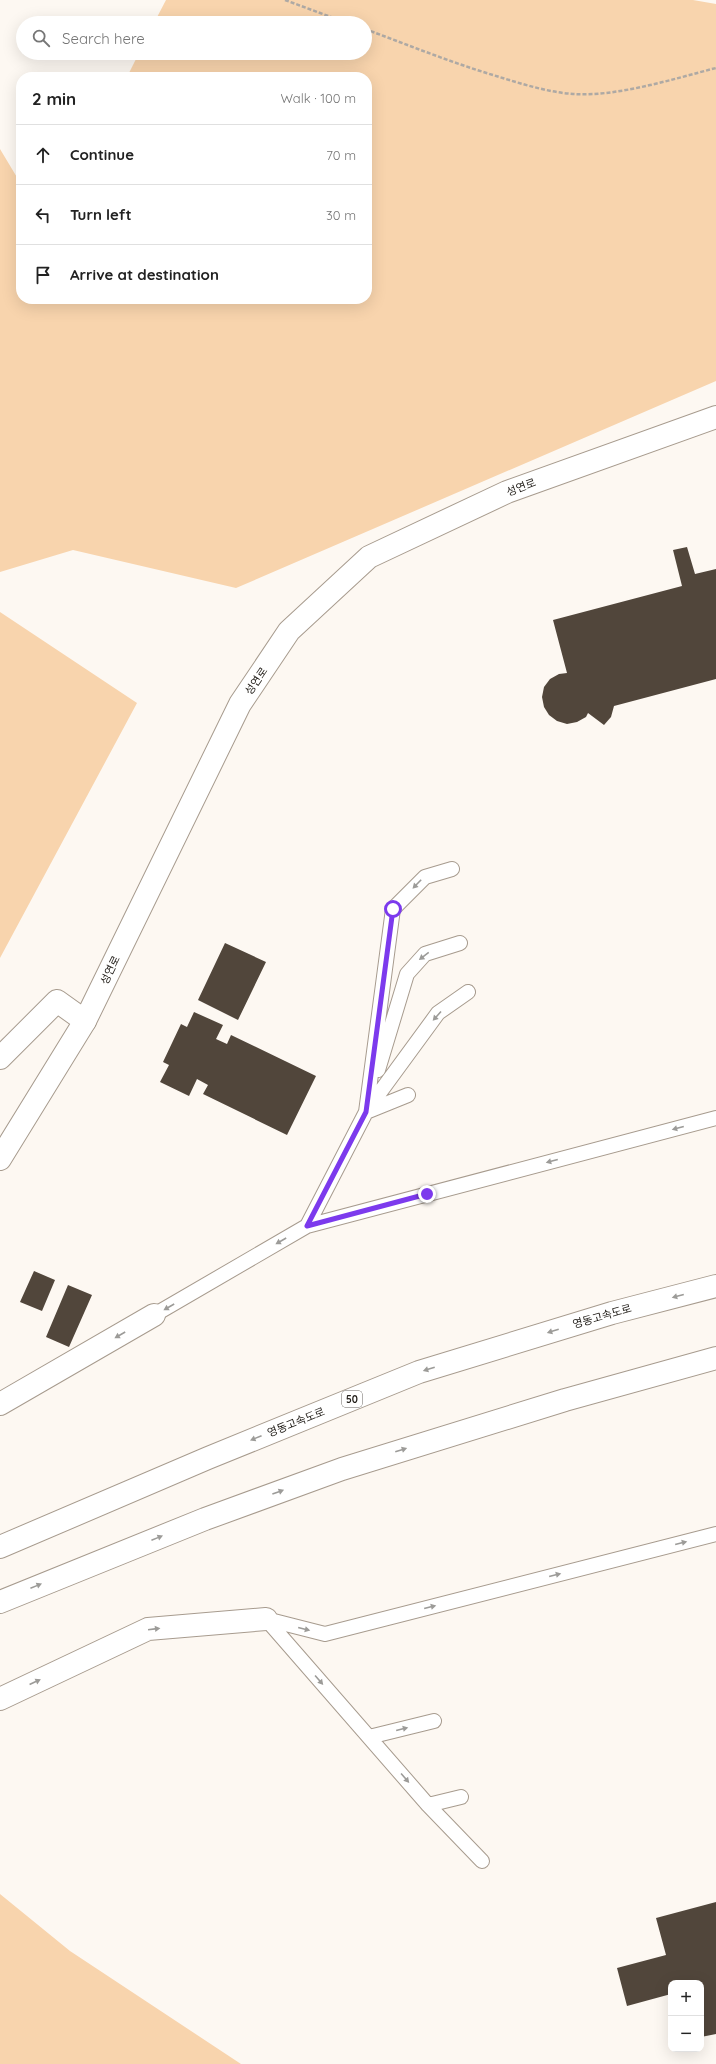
<!DOCTYPE html>
<html lang="en">
<head>
<meta charset="utf-8">
<style>
	:root { --surface:#fff; --page:#f6f6f6; --text:#222; --muted:#767676; --line:#e0e0e0 }
	body { margin:0; font-family:Quicksand,"Noto Sans KR",sans-serif; background:var(--page); color:var(--text) }
	.controls { position:absolute; right:12px; bottom:12px; display:grid; overflow:hidden; border-radius:8px; box-shadow:0 4px 16px #0002 }
	.controls button { width:36px; height:36px; display:grid; place-items:center; padding:0; border:0; border-bottom:1px solid var(--line); background:var(--surface); color:var(--text); font:20px sans-serif }
	.stop { position:absolute; width:12px; height:12px; margin:-9px; border:3px solid #7c3aed; border-radius:50%; background:#fff }
	.stop.end { background:#7c3aed; border-color:#fff; box-shadow:0 1px 4px #0008 }
	.list { margin:0; padding:0; list-style:none }
	h2 { display:flex; justify-content:space-between; align-items:center; height:52px; margin:0; padding:0 16px; font-size:17px }
	h2 small { font-size:13px; font-weight:400; color:var(--muted) }
	.list li { display:grid; grid-template-columns:26px 1fr auto; gap:12px; align-items:center; box-sizing:border-box; height:60px; padding:0 16px; border-top:1px solid var(--line) }
	.list b { display:block; font-size:15px; white-space:nowrap }
	.list em { font-size:13px; font-style:normal; color:var(--muted) }
	.icon { flex:none; width:22px; height:22px; fill:none; stroke:currentColor; stroke-width:2; stroke-linecap:round; stroke-linejoin:round }
	.map { position:relative; flex:none; width:716px; height:2064px; overflow:hidden }
	.search { position:absolute; background:var(--surface); box-shadow:0 4px 16px #0002; left:16px; top:16px; width:356px; height:44px; display:flex; align-items:center; gap:10px; box-sizing:border-box; padding:0 14px; border-radius:22px; color:var(--muted); font-size:15px }
	.panel { position:absolute; background:var(--surface); box-shadow:0 4px 16px #0002; left:16px; top:72px; width:356px; height:232px; border-radius:16px }
	.map>svg:first-child { display:block }
	.green { fill:#f8d4ad }
	.building { fill:#51463b }
	.lines { fill:none; stroke-linecap:round; stroke-linejoin:round }
	.service-casing { stroke:#a79b8e; stroke-width:16 }
	.minor-casing { stroke:#a79b8e; stroke-width:24 }
	.secondary-casing { stroke:#a79b8e; stroke-width:24 }
	.motorway-casing { stroke:#a79b8e; stroke-width:24 }
	.path { stroke:#aea9a4; stroke-width:2.5; stroke-dasharray:4 2; stroke-linecap:butt }
	.service { stroke:#fff; stroke-width:14 }
	.minor { stroke:#fff; stroke-width:22 }
	.secondary { stroke:#fff; stroke-width:22 }
	.motorway { stroke:#fff; stroke-width:22 }
	.oneway { fill:#9c9b98 }
	.route { stroke:#7c3aed; stroke-width:5 }
	.labels { text-anchor:middle; dominant-baseline:central; stroke-width:4; stroke-linejoin:round; paint-order:stroke }
	.shield { fill:#fff; stroke:#66635f; stroke-width:1 }
	.shield-label { font-size:10px; font-weight:bold; fill:#24201b }
	.street-label { font-size:11px; fill:#24201b; stroke:#fff }
</style>
</head>
<body>
<div class="map">
<svg width="716" height="2064" viewBox="0 0 716 2064">
	<rect width="100%" height="100%" fill="#fdf8f2"/>
	<!-- green -->
	<path class="green" d="M166 0H693L716 4V381L236 588 73 550 0 572V149L21 184V299H367V77H127L139 53H365V23H154Z
		M0 612 137 703 0 958Z
		M0 1894 70 1951 241 2064H0Z"/>
	<!-- building -->
	<path class="building" d="M687 547 695 574 716 569V679L614 706 611 717 604 725 588 713 586 717 577 722 567 724 557 721 549 715 544 707 542 697 544 687 550 679 559 674 567 673 553 620 682 586 673 550Z
		M225 943 266 962 238 1020 198 1000Z
		M194 1012 223 1025 216 1039 227 1044 231 1035 316 1076 287 1135 203 1094 208 1085 197 1079 189 1096 160 1082 169 1065 163 1062 181 1024 187 1027Z
		M34 1271 55 1280 42 1311 20 1302Z
		M68 1285 92 1295 69 1347 46 1337Z
		M716 1902V2034L701 2037V1983H671V1994L627 2006 617 1968 666 1955 656 1918Z"/>
	<g class="lines">
		<defs>
			<path id="service" d="M378 1070 407 974 425 954 460 943
				M367 1110 438 1013 468 992
				M366 1112 393 909 425 877 452 869
				M307 1226 366 1112 408 1095
				M154 1315 307 1226 716 1118
				M266 1619 325 1634 716 1534
				M266 1619 428 1805 482 1861
				M369 1737 434 1721
				M428 1805 461 1797"/>
			<path id="minor" d="M0 1058 57 1001 85 1021"/>
			<path id="secondary" d="M0 1159 85 1021 240 704 289 631 369 557 507 492 716 417"/>
			<path id="motorway" d="M0 1404 154 1315
				M0 1547 208 1458 419 1372 612 1313 716 1286
				M0 1602 205 1519 342 1469 565 1400 716 1358
				M0 1699 148 1629 266 1619"/>
		</defs>
		<!-- service casing -->
		<use href="#service" class="service-casing"/>
		<!-- minor casing -->
		<use href="#minor" class="minor-casing"/>
		<!-- secondary casing -->
		<use href="#secondary" class="secondary-casing"/>
		<!-- motorway casing -->
		<use href="#motorway" class="motorway-casing"/>
		<!-- path -->
		<path class="path" d="M285 0 347 23
			M365 29C408 45 450 62 493 75 519 83 546 92 573 94 617 97 673 79 716 68"/>
		<!-- service -->
		<use href="#service" class="service"/>
		<!-- minor -->
		<use href="#minor" class="minor"/>
		<!-- secondary -->
		<use href="#secondary" class="secondary"/>
		<!-- motorway -->
		<use href="#motorway" class="motorway"/>
	</g>
	<!-- one-way arrows -->
	<defs><path id="oneway-solid" d="M-6-.8H1V-3.2L6.5 0L1 3.2V.8H-6Z"/></defs>
	<g class="oneway">
		<use href="#oneway-solid" transform="translate(417 884) rotate(134)"/>
		<use href="#oneway-solid" transform="translate(424 956) rotate(142)"/>
		<use href="#oneway-solid" transform="translate(437 1016) rotate(132)"/>
		<use href="#oneway-solid" transform="translate(678 1128) rotate(165)"/>
		<use href="#oneway-solid" transform="translate(552 1161) rotate(165)"/>
		<use href="#oneway-solid" transform="translate(281 1241) rotate(150)"/>
		<use href="#oneway-solid" transform="translate(678 1296) rotate(165)"/>
		<use href="#oneway-solid" transform="translate(169 1307) rotate(150)"/>
		<use href="#oneway-solid" transform="translate(553 1331) rotate(163)"/>
		<use href="#oneway-solid" transform="translate(120 1335) rotate(150)"/>
		<use href="#oneway-solid" transform="translate(429 1369) rotate(163)"/>
		<use href="#oneway-solid" transform="translate(256 1438) rotate(158)"/>
		<use href="#oneway-solid" transform="translate(401 1450) rotate(-17)"/>
		<use href="#oneway-solid" transform="translate(278 1492) rotate(-20)"/>
		<use href="#oneway-solid" transform="translate(157 1538) rotate(-22)"/>
		<use href="#oneway-solid" transform="translate(681 1543) rotate(-14)"/>
		<use href="#oneway-solid" transform="translate(555 1575) rotate(-14)"/>
		<use href="#oneway-solid" transform="translate(36 1586) rotate(-22)"/>
		<use href="#oneway-solid" transform="translate(430 1607) rotate(-14)"/>
		<use href="#oneway-solid" transform="translate(154 1629) rotate(-7)"/>
		<use href="#oneway-solid" transform="translate(304 1629) rotate(14)"/>
		<use href="#oneway-solid" transform="translate(319 1680) rotate(49)"/>
		<use href="#oneway-solid" transform="translate(35 1682) rotate(-25)"/>
		<use href="#oneway-solid" transform="translate(402 1729) rotate(-14)"/>
		<use href="#oneway-solid" transform="translate(405 1778) rotate(49)"/>
	</g>
	<g class="lines">
		<!-- route -->
		<path class="route" d="M393 909 366 1112 307 1226 427 1194"/>
	</g>
	<g class="labels">
		<!-- shield labels -->
		<rect class="shield" x="342" y="1391" width="20" height="16" rx="3"/>
		<g class="shield-label">
			<text x="352" y="1399">50</text>
		</g>
		<!-- street labels -->
		<g class="street-label">
			<text transform="translate(521 487) rotate(-21)">성연로</text>
			<text transform="translate(256 681) rotate(-56)">성연로</text>
			<text transform="translate(110 970) rotate(-64)">성연로</text>
			<text transform="translate(602 1316) rotate(-16)">영동고속도로</text>
			<text transform="translate(296 1422) rotate(-22)">영동고속도로</text>
		</g>
	</g>
</svg>
<div class="controls">
<button>+</button>
<button>−</button>
</div>
<div class="stop" style="left:393px;top:909px"></div>
<div class="stop end" style="left:427px;top:1194px"></div>
<div class="search"><svg class="icon" aria-label="search" viewBox="0 0 24 24"><circle cx="10" cy="10" r="6"/><path d="M15 15l6 6"/></svg>Search here</div>
<section class="panel">
<h2>2 min<small>Walk · 100 m</small></h2>
<ul class="list">
<li><svg class="icon" aria-label="ahead" viewBox="0 0 24 24"><path d="M12 20V5M6 11l6-6 6 6"/></svg><div><b>Continue</b></div><em>70 m</em></li>
<li><svg class="icon" aria-label="left" viewBox="0 0 24 24"><path d="M17 20v-9H6M10 6l-5 5 5 5"/></svg><div><b>Turn left</b></div><em>30 m</em></li>
<li><svg class="icon" aria-label="arrive" viewBox="0 0 24 24"><path d="M6 21V4h12l-3 4 3 4H6"/></svg><div><b>Arrive at destination</b></div></li>
</ul>
</section>
</div>
</body>
</html>
